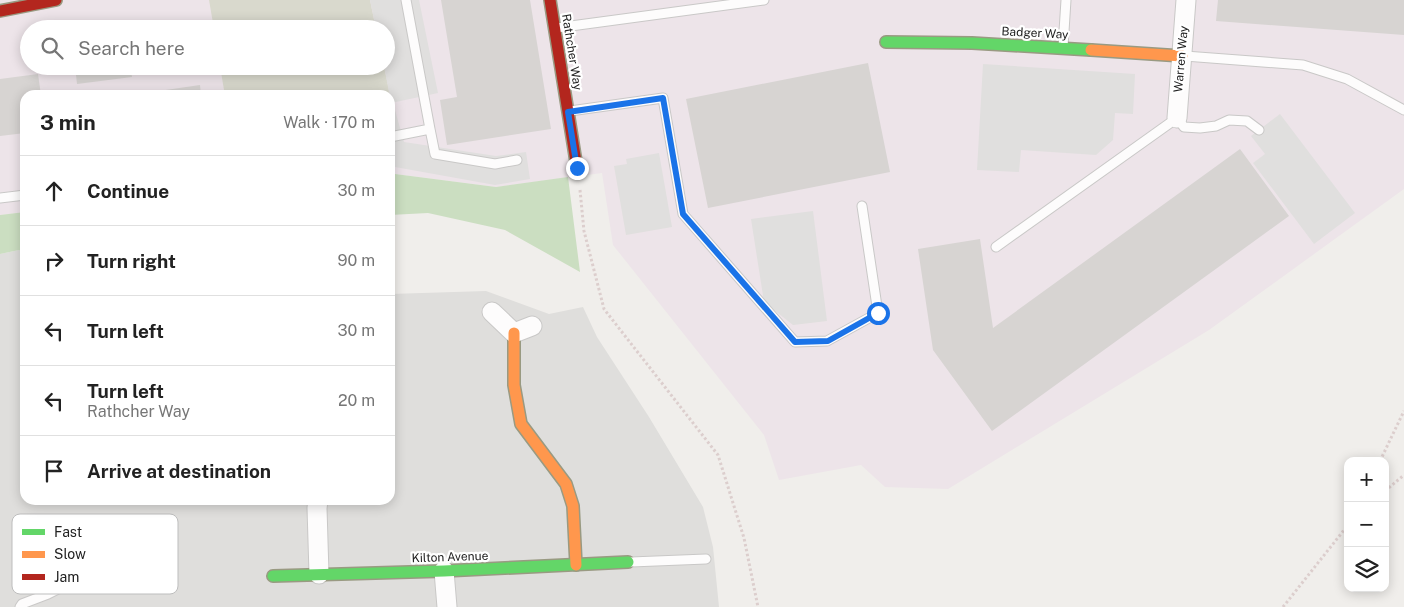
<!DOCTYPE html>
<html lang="en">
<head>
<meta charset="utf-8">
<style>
	:root { --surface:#fff; --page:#f2f2f2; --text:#222; --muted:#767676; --line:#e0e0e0 }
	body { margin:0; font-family:"Public Sans",sans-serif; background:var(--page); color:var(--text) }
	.controls { position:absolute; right:15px; bottom:15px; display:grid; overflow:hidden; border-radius:10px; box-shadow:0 2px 12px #0003 }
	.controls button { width:45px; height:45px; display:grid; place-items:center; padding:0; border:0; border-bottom:1px solid var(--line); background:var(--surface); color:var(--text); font:25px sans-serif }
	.stop { position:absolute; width:15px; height:15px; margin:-11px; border:4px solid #1a73e8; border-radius:50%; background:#fff }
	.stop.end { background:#1a73e8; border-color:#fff; box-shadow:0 1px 5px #0008 }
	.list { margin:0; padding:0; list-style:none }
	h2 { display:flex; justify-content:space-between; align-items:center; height:65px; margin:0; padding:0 20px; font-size:21px }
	h2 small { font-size:16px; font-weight:400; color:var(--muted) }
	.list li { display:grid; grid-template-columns:32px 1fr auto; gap:15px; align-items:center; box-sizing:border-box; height:70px; padding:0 20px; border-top:1px solid var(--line) }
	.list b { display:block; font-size:19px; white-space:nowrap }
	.list p { margin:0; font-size:16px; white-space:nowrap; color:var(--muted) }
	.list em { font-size:16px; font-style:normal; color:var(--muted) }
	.icon { flex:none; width:28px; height:28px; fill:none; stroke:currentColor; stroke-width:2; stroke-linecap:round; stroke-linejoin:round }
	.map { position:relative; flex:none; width:1404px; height:607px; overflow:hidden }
	.search { position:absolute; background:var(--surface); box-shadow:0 2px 12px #0003; left:20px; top:20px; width:375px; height:55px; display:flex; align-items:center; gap:12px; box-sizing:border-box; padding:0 18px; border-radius:28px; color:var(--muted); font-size:19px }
	.panel { position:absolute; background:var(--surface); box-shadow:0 2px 12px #0003; left:20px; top:90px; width:375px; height:415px; border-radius:15px }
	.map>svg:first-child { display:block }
	.residential { fill:#dfdedc }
	.industrial { fill:#ede4e9; fill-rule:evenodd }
	.construction { fill:#d9d9cd }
	.forest { fill:#cbdec1 }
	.parking { fill:#e0dfde }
	.building { fill:#d7d4d2 }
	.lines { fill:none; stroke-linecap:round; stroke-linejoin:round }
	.lane-casing { stroke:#c9c8c7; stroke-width:11 }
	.street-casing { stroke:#c9c8c7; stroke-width:21 }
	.fast-casing { stroke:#999a82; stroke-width:14 }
	.slow-casing { stroke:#999a82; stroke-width:14 }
	.jam-casing { stroke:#999a82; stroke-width:14 }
	.path { stroke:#dccecd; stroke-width:3; stroke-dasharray:2.5 2.5; stroke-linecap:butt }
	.lane { stroke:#fdfcfc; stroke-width:9 }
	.street { stroke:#fdfcfc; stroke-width:19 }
	.fast { stroke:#63d668; stroke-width:11 }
	.slow { stroke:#ff974d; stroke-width:11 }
	.jam { stroke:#b3261e; stroke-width:11 }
	.route { stroke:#1a73e8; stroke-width:6 }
	.labels { text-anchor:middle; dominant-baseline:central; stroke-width:4.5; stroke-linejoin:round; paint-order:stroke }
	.street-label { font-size:12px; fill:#222; stroke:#fff }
	.key { fill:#fff; stroke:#bdbdbd; stroke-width:1 }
	.key-label { font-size:14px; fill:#222 }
</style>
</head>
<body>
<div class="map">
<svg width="1404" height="607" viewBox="0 0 1404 607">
	<rect width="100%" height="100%" fill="#f0eeeb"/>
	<!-- residential -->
	<path class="residential" d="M19 250 25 254V500H390V294L486 291 549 314 583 307 597 337 649 417 703 507 713 547 719 607H0V254Z"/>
	<!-- industrial -->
	<path class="industrial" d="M0 0H1404V189L1209 330 948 489 885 487 861 465 779 480 764 435 613 245 602 173 496 187 395 174 390 175V95H25V212L0 215ZM29 29H386V66H29Z"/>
	<!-- construction -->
	<path class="construction" d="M209 0H370L376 29H214Z
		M220 66H384L390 95H223L224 90Z"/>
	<!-- forest -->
	<path class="forest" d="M395 174 496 187 568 177 580 272 505 230 428 213 390 215V175Z
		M25 212V254L19 250 0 254V215Z"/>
	<!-- parking -->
	<path class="parking" d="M370 0H419L438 93 391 103 384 66H386V29H376Z
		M983 64 1135 74 1133 114 1115 113 1113 140 1096 155 1021 150 1019 172 977 170Z
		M393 103 404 142 496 156 526 152 530 179 495 185 395 167 390 168V104Z
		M1280 114 1355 213 1314 244 1253 163 1265 154 1251 136Z
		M659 153 672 227 626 235 614 166 627 164 626 159Z
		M813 211 827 321 793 325 764 302 751 219Z"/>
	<!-- building -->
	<path class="building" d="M441 0H530L551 129 447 145 440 100 457 97Z
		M1218 0H1404V35L1216 21Z
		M124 22 125 29H85V28Z
		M868 63 890 172 708 208 686 99Z
		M75 66H130L132 77 77 84Z
		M38 74 41 95H25V133L0 136V79Z
		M200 85 201 95H145V93Z
		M1240 149 1289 216 992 431 933 350 918 249 980 239 993 328Z"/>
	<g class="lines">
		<defs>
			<path id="lane" d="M556 28 764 0
				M1063 47 1066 0
				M1185 56 1303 65 1347 79 1404 110
				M570 111 663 98 683 214 795 342 827 341 878 313 862 206
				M430 129 435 154 495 164 517 160
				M390 137 430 129 406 0
				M0 198 25 195
				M996 247 1177 118 1184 127 1200 128 1216 126 1229 120 1247 121 1259 130
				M631 562 706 559
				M20 607 22 604 48 594 74 581 71 558"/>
			<path id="street" d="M1177 118 1186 0
				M492 312 514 333 532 326
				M318 500 317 508 319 574
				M444 571 447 607"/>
			<path id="fast" d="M886 42 972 43 1091 50
				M273 576 444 571 628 562"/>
			<path id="slow" d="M1091 50 1182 56
				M514 333V385L521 424 566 484 573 506 576 565"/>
			<path id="jam" d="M550 0 577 168
				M0 11 56 0"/>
		</defs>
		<!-- lane casing -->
		<use href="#lane" class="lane-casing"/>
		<!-- street casing -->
		<use href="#street" class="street-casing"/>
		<!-- fast casing -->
		<use href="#fast" class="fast-casing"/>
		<!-- slow casing -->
		<use href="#slow" class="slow-casing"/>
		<!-- jam casing -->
		<use href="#jam" class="jam-casing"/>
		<!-- path -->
		<path class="path" d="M580 190 584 231 604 309 718 455 744 538 758 607
			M1380 461 1404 411
			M1385 491 1404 475
			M1283 607 1348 525"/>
		<!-- lane -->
		<use href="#lane" class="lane"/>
		<!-- street -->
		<use href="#street" class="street"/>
		<!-- fast -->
		<use href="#fast" class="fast"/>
		<!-- slow -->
		<use href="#slow" class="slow"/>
		<!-- jam -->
		<use href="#jam" class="jam"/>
	</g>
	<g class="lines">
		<!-- route -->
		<path class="route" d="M577 168 568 112 663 98 683 214 795 342 828 341 878 313"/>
	</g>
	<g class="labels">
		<!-- street labels -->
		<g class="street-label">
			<text transform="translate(1035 33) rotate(3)">Badger Way</text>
			<text transform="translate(572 52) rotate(81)">Rathcher Way</text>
			<text transform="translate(1181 59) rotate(-85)">Warren Way</text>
			<text transform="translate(450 557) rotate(-2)">Kilton Avenue</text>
		</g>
	</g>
	<!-- legend -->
	<rect x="12" y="514" width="166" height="80" rx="8" class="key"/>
	<rect x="22" y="529" width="23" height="6" fill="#63d668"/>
	<rect x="22" y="551" width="23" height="7" fill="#ff974d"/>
	<rect x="22" y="574" width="23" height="6" fill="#b3261e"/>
	<g class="key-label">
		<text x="54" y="537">Fast</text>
		<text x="54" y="559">Slow</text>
		<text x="54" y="582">Jam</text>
	</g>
</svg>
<div class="controls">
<button>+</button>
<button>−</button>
<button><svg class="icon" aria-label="layers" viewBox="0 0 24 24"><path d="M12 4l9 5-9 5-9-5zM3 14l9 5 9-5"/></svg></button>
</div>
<div class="stop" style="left:878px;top:313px"></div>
<div class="stop end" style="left:577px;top:168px"></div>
<div class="search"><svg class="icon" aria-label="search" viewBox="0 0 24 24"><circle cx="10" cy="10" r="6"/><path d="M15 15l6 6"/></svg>Search here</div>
<section class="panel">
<h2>3 min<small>Walk · 170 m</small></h2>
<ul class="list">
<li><svg class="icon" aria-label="ahead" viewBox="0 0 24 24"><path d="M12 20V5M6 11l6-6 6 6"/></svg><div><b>Continue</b></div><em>30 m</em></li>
<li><svg class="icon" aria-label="right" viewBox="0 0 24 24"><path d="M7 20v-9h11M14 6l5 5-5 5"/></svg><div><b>Turn right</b></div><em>90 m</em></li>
<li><svg class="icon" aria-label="left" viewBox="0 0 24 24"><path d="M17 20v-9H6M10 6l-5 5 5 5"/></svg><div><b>Turn left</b></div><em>30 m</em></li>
<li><svg class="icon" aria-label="left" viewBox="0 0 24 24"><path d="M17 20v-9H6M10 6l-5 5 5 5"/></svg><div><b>Turn left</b><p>Rathcher Way</p></div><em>20 m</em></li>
<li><svg class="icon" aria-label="arrive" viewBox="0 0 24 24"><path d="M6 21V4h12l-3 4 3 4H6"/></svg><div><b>Arrive at destination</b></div></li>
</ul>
</section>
</div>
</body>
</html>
